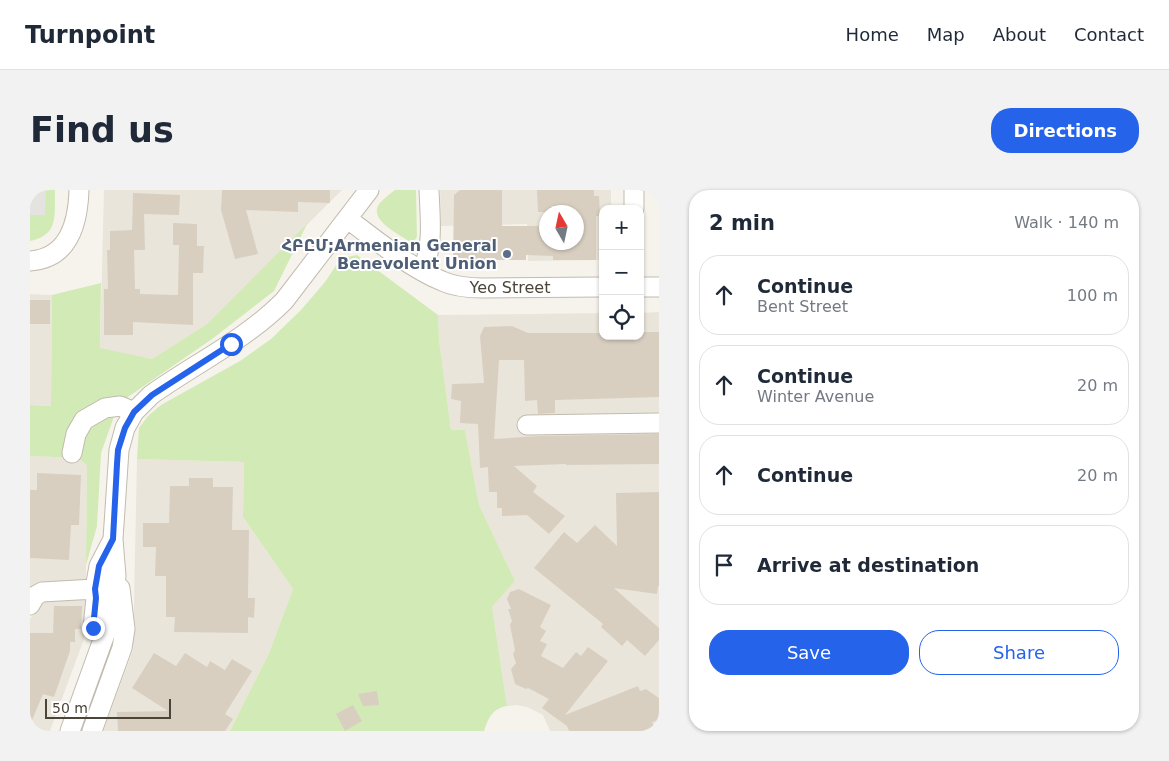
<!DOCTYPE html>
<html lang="en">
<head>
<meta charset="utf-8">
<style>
	:root { --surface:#fff; --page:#f2f2f3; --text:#1f2937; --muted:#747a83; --line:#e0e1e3; --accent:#2563eb }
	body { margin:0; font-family:"DejaVu Sans","Noto Sans Armenian",sans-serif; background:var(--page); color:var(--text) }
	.controls { position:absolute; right:15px; top:15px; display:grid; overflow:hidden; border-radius:10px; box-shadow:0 1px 4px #0004 }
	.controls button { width:45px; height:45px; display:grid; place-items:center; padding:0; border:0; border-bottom:1px solid var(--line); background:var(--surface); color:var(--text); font:25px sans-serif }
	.compass { position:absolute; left:509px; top:15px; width:45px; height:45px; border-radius:50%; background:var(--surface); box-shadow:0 1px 4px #0004; rotate:351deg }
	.scale { position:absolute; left:15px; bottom:12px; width:126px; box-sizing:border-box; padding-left:5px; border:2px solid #4b4439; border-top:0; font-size:14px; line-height:18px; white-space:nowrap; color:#4b4439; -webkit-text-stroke:4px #fff; paint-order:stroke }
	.stop { position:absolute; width:15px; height:15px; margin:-11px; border:4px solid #2563eb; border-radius:50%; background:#fff }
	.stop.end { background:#2563eb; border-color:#fff; box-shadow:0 1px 5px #0008 }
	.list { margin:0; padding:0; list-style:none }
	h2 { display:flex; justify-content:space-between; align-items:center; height:65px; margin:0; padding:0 20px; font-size:21px }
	h2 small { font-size:16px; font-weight:400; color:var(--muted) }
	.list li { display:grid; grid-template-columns:32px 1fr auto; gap:15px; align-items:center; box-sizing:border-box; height:80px; margin:0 10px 10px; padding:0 10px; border:1px solid var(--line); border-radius:20px }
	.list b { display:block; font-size:19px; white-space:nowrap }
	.list p { margin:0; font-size:16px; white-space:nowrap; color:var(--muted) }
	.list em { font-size:16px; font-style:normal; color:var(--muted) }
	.actions { display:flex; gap:10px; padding:15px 20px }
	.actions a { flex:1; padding:11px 0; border:1px solid var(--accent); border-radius:20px; text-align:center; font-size:18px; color:var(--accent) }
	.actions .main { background:var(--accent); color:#fff }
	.icon { flex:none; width:28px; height:28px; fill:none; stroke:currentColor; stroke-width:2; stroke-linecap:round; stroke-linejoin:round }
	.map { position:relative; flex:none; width:629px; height:541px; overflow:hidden; border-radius:20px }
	header { display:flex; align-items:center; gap:30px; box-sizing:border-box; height:70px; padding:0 25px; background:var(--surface); border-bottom:1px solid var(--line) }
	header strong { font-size:24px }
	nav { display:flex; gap:28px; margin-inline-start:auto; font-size:18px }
	.intro { display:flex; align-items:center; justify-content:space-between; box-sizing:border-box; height:120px; padding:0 30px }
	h1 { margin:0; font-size:35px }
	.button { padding:12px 22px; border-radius:20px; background:var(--accent); color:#fff; font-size:18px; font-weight:700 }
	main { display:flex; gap:30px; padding:0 30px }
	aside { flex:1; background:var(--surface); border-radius:20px; box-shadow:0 1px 4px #0004 }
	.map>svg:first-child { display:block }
	.residential { fill:#eae5da; fill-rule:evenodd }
	.green { fill:#d2eab5 }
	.parking { fill:#e5e3e0 }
	.building { fill:#d8cfc1 }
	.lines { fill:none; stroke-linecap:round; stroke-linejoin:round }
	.minor-casing { stroke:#c2bbae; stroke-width:21 }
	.minor { stroke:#fff; stroke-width:19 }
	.route { stroke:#2563eb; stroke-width:6 }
	.service-dot { fill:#5c6f8a; stroke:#fff; stroke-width:2 }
	.labels { text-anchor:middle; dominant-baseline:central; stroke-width:4; stroke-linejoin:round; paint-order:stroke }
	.service-label { font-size:16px; font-weight:bold; fill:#4e5e75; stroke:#fff; text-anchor:end }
	.street-label { font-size:16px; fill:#4b4439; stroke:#fff }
</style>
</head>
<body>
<header>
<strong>Turnpoint</strong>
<nav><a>Home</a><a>Map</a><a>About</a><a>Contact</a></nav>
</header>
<div class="intro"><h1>Find us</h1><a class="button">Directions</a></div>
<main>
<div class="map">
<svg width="629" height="541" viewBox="0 0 629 541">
	<rect width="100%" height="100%" fill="#f6f3ec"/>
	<!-- residential -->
	<path class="residential" d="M74 0H312L177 134 122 169 70 159Z
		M410 0H581V19H573V70L498 71 497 34 411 36ZM516 22H546V52H516Z
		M0 104 22 105 21 216 0 215Z
		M629 122V541H520L513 525 497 517 487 515 477 516 462 417 485 391 449 315 435 240H421L409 150 408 125 573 123V146H610V123Z
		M0 266 49 268 57 276 56 390 50 395 1 396 0 397Z
		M107 269 214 272 213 327 263 399 239 463 200 541H73L103 460Z
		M13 409H55L54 449 20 541H0V429Z"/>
	<!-- green -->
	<path class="green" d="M0 0H25C24 24 30 45 0 51Z
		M365 0H386L387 47 384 51 381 52 377 50C367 43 337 29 350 13 354 8 360 4 365 0Z
		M277 34 244 101 182 149 95 209 86 221 71 263 67 336 56 375 57 276 49 268 0 266V215L21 216 22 105 71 93 70 158 122 169 177 134Z
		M327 65 408 125 409 150 421 240H435L449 315 485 391 462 417 477 516C462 519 459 527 454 541H200L239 463 263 399 213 327 214 272 107 269 109 238 118 226 131 215 210 171 241 149 271 120 295 92 309 71 317 67Z"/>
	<!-- parking -->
	<path class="parking" d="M0 0H16L15 25H0Z"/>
	<!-- building -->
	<path class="building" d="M192 0H300V13L268 12V22L216 20 228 64 205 69 191 20Z
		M430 0H472V36H516V52H546V22H508L507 0H564V6H569L570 26H566V70H523V66L496 65V70H423L424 5Z
		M103 3 150 5 149 25 114 24 115 60H104L105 99H110V104L148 105 149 55H143V33L167 34V56H174L173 83H163V135L103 132V145H74V99H78L77 60H80V41L102 40Z
		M0 110H20V134H0Z
		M482 136 498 143H573V146H610V142H629V207L525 210V223L508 224 507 210 495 211 494 170H469L464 249 509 246 629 244V274L536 275V274L484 276 507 296 503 302 535 326 519 344 497 325 472 326V318H467V302H459L458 277 450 278 448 234 430 233 431 211 421 209 422 194 454 193 450 146 454 137Z
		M7 283 51 285 49 335H41L39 370 0 368V300H7Z
		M159 288H183V297H203L202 340H219L218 408H225L224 428 218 427V443L144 442 145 427H136V386H125L126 357H113V333H139L140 296H159Z
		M629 302V396H628L627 404 584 398 629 438V450L615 466 597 450 592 456 571 437 573 434 504 378 534 342 547 353 565 335 587 356 586 303Z
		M489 399 521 415 510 437 516 441 510 451 517 454 511 466 533 478 546 462 551 466 558 457 578 471 535 525 608 496 610 501 616 499 629 508V530L622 532 626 541H539L537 536 512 518 519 509 498 498 496 499 485 494 481 479 486 473 483 464 485 460 480 435 482 431 478 419H481L477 409 480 402Z
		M24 416H52L51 439H45V452H40V461L24 507 13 504 0 535V443H23Z
		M124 463 146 476 155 463 177 477 180 471 195 480 202 469 222 481 195 524 203 529 195 541H88L87 522 138 521 102 498Z
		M347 501 349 515 333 516 328 504Z
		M323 515 332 531 315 541 306 524Z"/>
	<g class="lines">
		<defs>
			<path id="minor" d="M604 0V19
				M318 29C344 49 382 79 412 91 425 97 439 98 453 98L573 97
				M0 71C39 68 48 33 49 0
				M392 81C404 56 400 28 399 0
				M610 97H629
				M497 235 629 233
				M42 263 46 244 54 230 75 218 90 216 104 222
				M0 415 5 406 12 402 65 399 69 376 83 349
				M63 438 66 408 65 399
				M40 541 75 444 82 415 86 386 83 349 89 260 95 238 104 222 121 205C166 173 215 150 254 111L339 0
				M62 541 92 458 95 439 90 398"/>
		</defs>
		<!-- minor casing -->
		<use href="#minor" class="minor-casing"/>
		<!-- minor -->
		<use href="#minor" class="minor"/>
	</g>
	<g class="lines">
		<!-- route -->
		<path class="route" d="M63 438 66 408 65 399 69 376 83 349 87 274 88 260 95 238 104 222 122 205 201 154"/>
	</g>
	<!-- markers -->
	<circle class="service-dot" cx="477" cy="64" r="5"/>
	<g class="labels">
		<!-- service labels -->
		<g class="service-label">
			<text x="467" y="55">ՀԲԸՄ;Armenian General<tspan x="467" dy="18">Benevolent Union</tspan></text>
		</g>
		<!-- street labels -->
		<g class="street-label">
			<text x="480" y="97">Yeo Street</text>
		</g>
	</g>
</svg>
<div class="controls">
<button>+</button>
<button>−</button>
<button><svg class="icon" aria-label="locate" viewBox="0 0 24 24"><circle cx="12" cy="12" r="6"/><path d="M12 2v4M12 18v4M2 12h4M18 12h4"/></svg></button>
</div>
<svg class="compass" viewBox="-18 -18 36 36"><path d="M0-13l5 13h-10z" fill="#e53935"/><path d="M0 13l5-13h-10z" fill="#747a83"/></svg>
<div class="scale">50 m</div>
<div class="stop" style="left:201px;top:154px"></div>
<div class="stop end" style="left:63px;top:438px"></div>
</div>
<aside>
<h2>2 min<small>Walk · 140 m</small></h2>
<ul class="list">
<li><svg class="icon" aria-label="ahead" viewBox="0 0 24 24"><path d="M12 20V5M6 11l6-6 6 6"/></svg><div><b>Continue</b><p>Bent Street</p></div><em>100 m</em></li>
<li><svg class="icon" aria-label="ahead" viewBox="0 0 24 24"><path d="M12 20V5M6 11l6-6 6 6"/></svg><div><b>Continue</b><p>Winter Avenue</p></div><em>20 m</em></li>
<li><svg class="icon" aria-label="ahead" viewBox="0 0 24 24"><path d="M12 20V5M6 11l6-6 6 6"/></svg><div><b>Continue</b></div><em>20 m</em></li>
<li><svg class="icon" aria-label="arrive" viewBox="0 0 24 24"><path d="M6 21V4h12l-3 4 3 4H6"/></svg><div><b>Arrive at destination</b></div></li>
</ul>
<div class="actions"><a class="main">Save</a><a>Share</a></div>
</aside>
</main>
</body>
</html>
